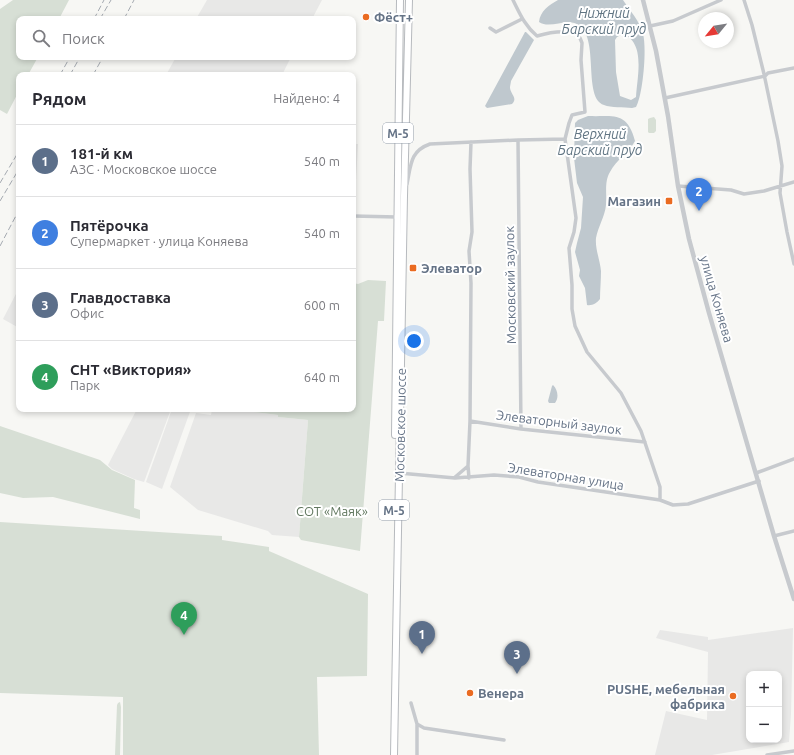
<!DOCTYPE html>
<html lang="ru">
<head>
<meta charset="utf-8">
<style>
	:root { --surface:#fff; --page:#f7f7f7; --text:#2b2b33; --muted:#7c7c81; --line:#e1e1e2; --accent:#1a73e8 }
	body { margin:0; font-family:Ubuntu,sans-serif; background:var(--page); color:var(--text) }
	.controls { position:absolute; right:12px; bottom:12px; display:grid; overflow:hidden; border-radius:8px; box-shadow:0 2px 6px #0003 }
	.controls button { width:36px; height:36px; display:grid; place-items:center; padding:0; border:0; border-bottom:1px solid var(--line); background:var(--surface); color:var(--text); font:20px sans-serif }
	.compass { position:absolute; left:698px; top:12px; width:36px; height:36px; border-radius:50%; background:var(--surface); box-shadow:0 2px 6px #0003; rotate:240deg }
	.you { position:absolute; left:414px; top:341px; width:14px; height:14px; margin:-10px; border:3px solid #fff; border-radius:50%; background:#1a73e8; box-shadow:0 0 0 6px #1a73e833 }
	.badge { display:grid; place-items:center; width:26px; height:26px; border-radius:50%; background:var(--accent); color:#fff; font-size:13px; font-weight:700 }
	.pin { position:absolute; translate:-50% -33px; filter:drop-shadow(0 1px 2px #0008) }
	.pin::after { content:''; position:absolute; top:21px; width:14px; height:12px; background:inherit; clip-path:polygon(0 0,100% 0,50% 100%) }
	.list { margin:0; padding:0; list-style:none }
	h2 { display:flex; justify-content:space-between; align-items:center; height:52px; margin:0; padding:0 16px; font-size:17px }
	h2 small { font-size:13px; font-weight:400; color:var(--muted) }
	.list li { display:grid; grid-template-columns:26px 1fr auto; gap:12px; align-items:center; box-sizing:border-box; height:72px; padding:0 16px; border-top:1px solid var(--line) }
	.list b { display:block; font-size:15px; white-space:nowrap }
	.list p { margin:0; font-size:13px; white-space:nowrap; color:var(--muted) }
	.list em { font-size:13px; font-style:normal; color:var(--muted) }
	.icon { flex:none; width:22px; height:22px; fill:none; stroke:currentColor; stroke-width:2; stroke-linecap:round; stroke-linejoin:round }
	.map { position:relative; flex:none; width:794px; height:755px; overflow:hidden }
	.search { position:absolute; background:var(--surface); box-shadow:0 2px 6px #0003; left:16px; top:16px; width:340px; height:44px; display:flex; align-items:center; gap:10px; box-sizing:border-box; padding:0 14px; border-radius:8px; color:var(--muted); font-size:15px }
	.panel { position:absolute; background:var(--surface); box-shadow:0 2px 6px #0003; left:16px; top:72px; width:340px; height:340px; border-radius:8px }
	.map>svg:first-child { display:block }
	.built { fill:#e8e8e7; fill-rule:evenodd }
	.green { fill:#d7dfd5 }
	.water { fill:#bfc8ce; fill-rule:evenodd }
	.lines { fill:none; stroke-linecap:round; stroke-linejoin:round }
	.trunk-casing { stroke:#b7babe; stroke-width:8 }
	.minor { stroke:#c7cace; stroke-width:3.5 }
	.tertiary { stroke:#c7cace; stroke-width:4.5 }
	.trunk { stroke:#fff; stroke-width:6 }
	.rail { stroke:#a5aab1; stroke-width:1; stroke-dasharray:6 3; stroke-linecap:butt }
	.poi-dot { fill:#ea6b21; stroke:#fff; stroke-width:1.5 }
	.labels { text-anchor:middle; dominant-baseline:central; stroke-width:4; stroke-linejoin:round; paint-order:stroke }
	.shield { fill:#fff; stroke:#939daa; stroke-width:1 }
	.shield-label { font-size:12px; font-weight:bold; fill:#657386 }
	.poi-label { font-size:13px; font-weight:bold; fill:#657386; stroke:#fff; text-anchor:start }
	.street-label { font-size:13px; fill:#657386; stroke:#fff }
	.park-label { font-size:13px; fill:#627860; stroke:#fff }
	.water-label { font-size:14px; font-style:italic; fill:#617583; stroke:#fff }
</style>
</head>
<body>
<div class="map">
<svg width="794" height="755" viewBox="0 0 794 755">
	<rect width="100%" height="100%" fill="#f7f7f4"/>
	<!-- built -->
	<path class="built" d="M207 0H322L312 19H196Z
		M176 57H291L282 75H166Z
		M353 144H358L356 180H353Z
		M19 288V328L3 319Z
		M137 409H171L144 482 134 479 112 469 108 465Z
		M172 409H191L162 489 146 482Z
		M212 409H229L278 415V417L308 420 299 537 272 535 268 531 198 510 170 487 196 413 211 415Z
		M793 628 791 714 789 742 712 755H655L666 711 707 720 708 652 656 638 660 630 708 637V640ZM749 674H779V740H749Z"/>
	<!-- green -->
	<path class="green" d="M13 0H69L59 19H19V57H38L28 75H19V91L7 114 0 110V9Z
		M650 118 654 117 656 120V131L654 133H649L648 132V119Z
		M368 280 386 281 384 321H378L360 551 301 540 299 537 308 420 278 417V415L229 409H353V283L358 284Z
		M0 426 100 460 112 470 135 480 134 508 140 510V519L53 497 23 498 0 493Z
		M0 522 222 536V540L269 547V551L368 594 367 676 317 677 319 755H123V697L0 693Z
		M120 702 121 707 120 755H115L117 705 118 703Z"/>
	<!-- water -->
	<path class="water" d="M558 0H623C630 11 640 21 643 34 647 48 643 95 636 107L632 108C624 107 611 108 604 105 583 98 599 41 580 26 568 16 551 30 539 22 540 11 549 5 558 0ZM623 34C646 43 637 77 636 97L631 100 620 96 616 72 615 40 617 37Z
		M525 32H526L534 40 511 81C511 82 510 86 510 88 511 95 518 98 512 104L487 108 485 106Z
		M588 116C614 117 627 111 635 141 629 153 616 160 610 172 604 182 607 194 606 205 605 216 598 227 596 238 595 249 600 260 601 271 601 281 600 290 600 299 597 303 592 306 587 305L585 288 579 276 580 270 575 252 577 243 581 228 583 197 577 183 574 158 575 123 578 120Z
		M553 385C558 390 559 398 555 403H549L548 401 552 386Z"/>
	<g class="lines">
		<defs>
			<path id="trunk" d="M395 435 400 0
				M394 755 404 196 409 0"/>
		</defs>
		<!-- trunk casing -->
		<use href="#trunk" class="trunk-casing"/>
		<!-- minor -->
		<path class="minor" d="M744 0 752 25 764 74 778 141 782 166 780 193 787 232 794 264
			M650 26 673 21 721 0
			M490 28 496 32 522 19
			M665 98 765 76 768 73 794 68
			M565 139 576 218 574 232 569 248 572 285V309L575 326 587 352 621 393 641 431 660 487V500
			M518 140 521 429
			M407 184C411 165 410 151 430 144L518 140 565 139 569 123 572 115 585 112 581 60 582 43 580 38 576 33C562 30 550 32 537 36 525 26 520 14 513 0
			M678 186 731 190 744 194 764 191 794 182
			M353 216 397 217
			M470 421 521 429 645 442
			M399 473 455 478 494 475 519 477 538 482 660 500 673 505 688 504 759 481
			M756 473 794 459
			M454 478 468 466
			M469 478 468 466 470 421 471 283 469 251 472 232 470 169 471 142
			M774 536 794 531
			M411 703 417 724V755
			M417 724 424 728 504 740
			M767 755 794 751"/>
		<!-- tertiary -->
		<path class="tertiary" d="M643 0 656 51 668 116 678 186 689 239 709 313 774 536 794 599"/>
		<!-- trunk -->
		<use href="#trunk" class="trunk"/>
		<!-- rail -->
		<path class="rail" d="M94 19 104 0
			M100 19 111 0
			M124 19 134 0
			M60 75 70 57
			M70 75 80 57
			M93 75 103 57
			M0 183 19 151
			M0 201 19 169
			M0 246 19 210"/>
	</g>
	<!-- markers -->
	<g class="poi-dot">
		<circle cx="366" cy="17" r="4"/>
		<rect x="665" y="197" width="8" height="8" rx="2"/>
		<rect x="409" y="264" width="8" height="8" rx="2"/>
		<circle cx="470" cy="693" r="4"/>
		<circle cx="733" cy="696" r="4"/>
	</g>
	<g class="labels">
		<!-- shield labels -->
		<g class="shield">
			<rect x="383" y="123" width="30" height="20" rx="3"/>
			<rect x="379" y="500" width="30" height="20" rx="3"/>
		</g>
		<g class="shield-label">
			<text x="398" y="133">М-5</text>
			<text x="394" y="510">М-5</text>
		</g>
		<!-- poi labels -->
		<g class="poi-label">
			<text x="374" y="17">Фёст+</text>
			<text x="661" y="201" text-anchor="end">Магазин</text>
			<text x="421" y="268">Элеватор</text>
			<text x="725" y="689" text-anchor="end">PUSHE, мебельная<tspan x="725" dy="15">фабрика</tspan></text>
			<text x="478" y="693">Венера</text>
		</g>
		<!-- street labels -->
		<g class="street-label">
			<text transform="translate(510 285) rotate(-91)">Московский заулок</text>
			<text transform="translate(717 299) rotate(74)">улица Коняева</text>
			<text transform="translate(559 422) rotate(7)">Элеваторный заулок</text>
			<text transform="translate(400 425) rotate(-89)">Московское шоссе</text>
			<text transform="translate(566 476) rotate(9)">Элеваторная улица</text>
		</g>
		<!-- park labels -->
		<g class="park-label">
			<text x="332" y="511">СОТ «Маяк»</text>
		</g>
		<!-- water labels -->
		<g class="water-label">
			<text x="604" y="13">Нижний<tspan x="604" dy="16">Барский пруд</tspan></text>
			<text x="600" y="134">Верхний<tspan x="600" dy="16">Барский пруд</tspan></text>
		</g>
	</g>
</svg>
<div class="controls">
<button>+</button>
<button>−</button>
</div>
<svg class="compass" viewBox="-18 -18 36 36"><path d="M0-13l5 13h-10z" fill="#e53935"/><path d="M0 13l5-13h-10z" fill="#7c7c81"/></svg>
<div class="you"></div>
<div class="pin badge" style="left:422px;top:654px;background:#5c6f8a">1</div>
<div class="pin badge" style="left:699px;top:211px;background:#3f7fe0">2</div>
<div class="pin badge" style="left:517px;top:674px;background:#5c6f8a">3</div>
<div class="pin badge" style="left:184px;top:635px;background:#2e9e5b">4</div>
<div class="search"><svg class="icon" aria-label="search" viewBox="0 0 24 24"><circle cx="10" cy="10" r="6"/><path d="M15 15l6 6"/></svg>Поиск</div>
<section class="panel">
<h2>Рядом<small>Найдено: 4</small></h2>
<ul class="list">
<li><span class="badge" style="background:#5c6f8a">1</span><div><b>181-й км</b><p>АЗС · Московское шоссе</p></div><em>540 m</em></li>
<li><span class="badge" style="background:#3f7fe0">2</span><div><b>Пятёрочка</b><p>Супермаркет · улица Коняева</p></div><em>540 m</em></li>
<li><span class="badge" style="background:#5c6f8a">3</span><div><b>Главдоставка</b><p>Офис</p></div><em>600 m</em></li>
<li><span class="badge" style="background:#2e9e5b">4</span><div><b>СНТ «Виктория»</b><p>Парк</p></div><em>640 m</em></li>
</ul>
</section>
</div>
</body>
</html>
